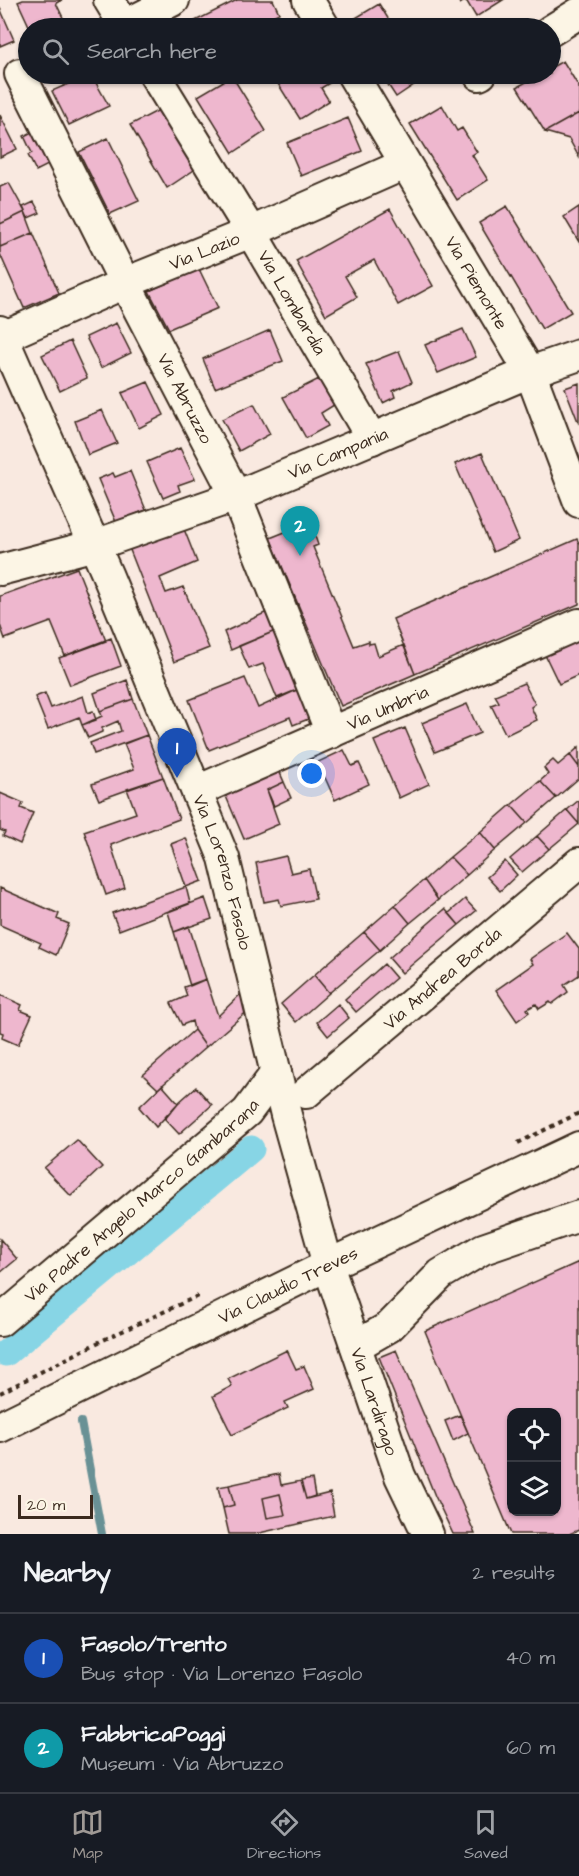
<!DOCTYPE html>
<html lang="en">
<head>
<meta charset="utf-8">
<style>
	:root { --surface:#171b24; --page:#242831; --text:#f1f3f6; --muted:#9ea1a6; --line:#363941; --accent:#9f9995 }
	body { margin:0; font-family:"Architects Daughter",sans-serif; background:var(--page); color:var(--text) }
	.controls { position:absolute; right:18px; bottom:18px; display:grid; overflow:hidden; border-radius:12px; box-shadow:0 2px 4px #0004 }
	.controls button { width:54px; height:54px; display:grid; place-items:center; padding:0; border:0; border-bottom:2px solid var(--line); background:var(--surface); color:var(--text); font:30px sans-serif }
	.scale { position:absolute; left:18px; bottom:15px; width:75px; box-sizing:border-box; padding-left:6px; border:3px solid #3b2a1e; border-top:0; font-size:16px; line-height:21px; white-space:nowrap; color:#3b2a1e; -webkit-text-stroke:4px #fcf5e5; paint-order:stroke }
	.you { position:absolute; left:312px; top:774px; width:21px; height:21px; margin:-15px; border:4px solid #fff; border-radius:50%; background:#1a73e8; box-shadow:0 0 0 9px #1a73e833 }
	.badge { display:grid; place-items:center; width:39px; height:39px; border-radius:50%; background:var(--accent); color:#fff; font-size:20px; font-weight:700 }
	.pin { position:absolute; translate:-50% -50px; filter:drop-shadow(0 2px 3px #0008) }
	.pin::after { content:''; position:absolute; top:32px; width:21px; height:18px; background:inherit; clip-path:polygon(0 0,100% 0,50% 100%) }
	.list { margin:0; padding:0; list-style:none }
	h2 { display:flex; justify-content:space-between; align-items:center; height:78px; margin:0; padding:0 24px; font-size:26px }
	h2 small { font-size:20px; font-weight:400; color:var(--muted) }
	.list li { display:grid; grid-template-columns:39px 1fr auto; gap:18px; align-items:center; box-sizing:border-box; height:90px; padding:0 24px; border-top:2px solid var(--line) }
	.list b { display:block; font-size:22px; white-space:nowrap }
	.list p { margin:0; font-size:20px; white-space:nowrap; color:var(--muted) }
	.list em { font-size:20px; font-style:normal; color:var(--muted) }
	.icon { flex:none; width:33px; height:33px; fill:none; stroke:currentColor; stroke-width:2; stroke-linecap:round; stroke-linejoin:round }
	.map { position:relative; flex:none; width:579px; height:1534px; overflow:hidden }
	.search { position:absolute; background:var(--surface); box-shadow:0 2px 4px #0004; left:18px; right:18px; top:18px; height:66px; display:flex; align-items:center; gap:15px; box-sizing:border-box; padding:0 21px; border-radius:33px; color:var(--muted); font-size:22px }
	.sheet { height:258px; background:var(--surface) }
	nav { display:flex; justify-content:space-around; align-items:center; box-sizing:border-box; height:84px; border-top:2px solid var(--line); background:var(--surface); font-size:16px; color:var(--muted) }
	nav a { display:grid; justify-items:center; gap:3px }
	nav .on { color:var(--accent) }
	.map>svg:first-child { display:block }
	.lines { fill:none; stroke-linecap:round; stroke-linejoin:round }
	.stream { stroke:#699195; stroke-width:8 }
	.canal { stroke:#87d5e5; stroke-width:27 }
	.building { fill:#eeb7ce; stroke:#3b2a1e; stroke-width:1.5; fill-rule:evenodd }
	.minor-casing { stroke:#3b2a1e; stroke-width:34 }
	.path { stroke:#3b2a1e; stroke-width:4; stroke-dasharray:4.5 4.5; stroke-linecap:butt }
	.minor { stroke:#fcf5e5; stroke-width:30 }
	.labels { text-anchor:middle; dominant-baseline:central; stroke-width:6; stroke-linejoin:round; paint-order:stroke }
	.street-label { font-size:18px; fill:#3b2a1e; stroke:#fcf5e5 }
</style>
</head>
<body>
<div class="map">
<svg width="579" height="1534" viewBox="0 0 579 1534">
	<rect width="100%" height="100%" fill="#f9e9e0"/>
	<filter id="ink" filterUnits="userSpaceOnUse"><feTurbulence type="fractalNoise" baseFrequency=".0167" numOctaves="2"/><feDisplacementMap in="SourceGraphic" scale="12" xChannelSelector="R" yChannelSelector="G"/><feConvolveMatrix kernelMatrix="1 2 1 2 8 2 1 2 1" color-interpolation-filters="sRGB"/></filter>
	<g filter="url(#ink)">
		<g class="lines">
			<!-- stream -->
			<path class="stream" d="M81 1422 102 1534"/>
			<!-- canal -->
			<path class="canal" d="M6 1353 251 1149"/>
		</g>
		<!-- building -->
		<path class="building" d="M23 0H62L56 3 67 26 61 28H30L18 2Z
			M237 0H273L279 13 248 28H189L187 25Z
			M458 0H503L476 17 466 0 460 4Z
			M379 4 394 28H353L349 22Z
			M0 8 14 40 0 46Z
			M563 61 579 87V113L545 132 517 87 541 74H550V68Z
			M91 74 109 106 69 125 52 91Z
			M272 74H333L336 79 321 88 329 101 300 119Z
			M381 74H421L424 78 396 97Z
			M232 76 266 131 233 153 198 96Z
			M442 105 457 131 462 128 477 152 472 155 488 180 457 200 410 124Z
			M161 109 197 168 167 188 130 125Z
			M579 113V157L569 139 545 132Z
			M0 115 17 149 0 157Z
			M348 118 362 151 301 176 287 143Z
			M34 131 50 164 36 171 28 155 32 153 24 136Z
			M108 138 139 201 110 214 79 152Z
			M9 183 25 212 0 224V187Z
			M34 202 40 213 28 218 23 207Z
			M507 206 571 312 542 329 479 223Z
			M579 207V242L564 217Z
			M390 209 433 286 398 305 374 260 345 276 357 297 326 315 296 261Z
			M25 212 33 233 0 247V224Z
			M33 233 59 293 24 308 0 254V247Z
			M199 269 218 308 169 329 149 291Z
			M116 323 131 353 101 368 86 337Z
			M463 329 476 357 438 373 425 345Z
			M270 330 283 361 215 388 203 359Z
			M70 341 87 378 60 391 42 355Z
			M399 351 412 382 393 391 395 397 383 403 366 364Z
			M319 379 334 405 321 413 328 426 306 438 283 397Z
			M148 382 164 415 139 428 122 393Z
			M579 383V424L565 388Z
			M254 404 270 434 239 451 222 419Z
			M102 410 117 443 88 455 75 421Z
			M180 448 195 479 178 485 180 491 163 498 147 462Z
			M482 453 519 540 493 552 455 464Z
			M130 471 146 510 116 522 98 479 113 473 115 477Z
			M310 522 318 545 313 547 354 646 369 641V644L374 643 378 656 404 645 415 674 341 706 270 538Z
			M182 524 197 562 160 578 166 593 183 587 209 648 174 662 128 545Z
			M577 539 579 543V604L415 674 393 619Z
			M77 568 106 641 65 656 51 622 5 639 0 625V596Z
			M267 612 275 631 231 650 224 632Z
			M275 631 299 689 277 698 263 664 249 669 239 646Z
			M111 638 121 666 70 685 59 658Z
			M579 638V675L559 684 544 653Z
			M245 678 258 708 299 689 311 718 293 725 290 717 209 750 189 700Z
			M127 680 133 699 100 711 94 693Z
			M524 683 535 704 531 707 537 720 506 735 491 705 499 702 495 695Z
			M45 693 51 708 83 696 88 713 93 711 96 720 82 725 79 717 48 729 35 697Z
			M133 699 147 735 94 754 90 743 121 731 118 721 102 728V732L88 738 82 725 102 716 100 711Z
			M467 704 480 733 435 752 422 723Z
			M405 728 429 784 399 798 374 741Z
			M147 735 163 777 99 800 92 784 134 769 124 744Z
			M579 747V767L570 755Z
			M344 750 352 766 359 763 369 784 335 800 318 762Z
			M570 755 579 767V778L556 798 540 781 548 774 544 768 553 760 558 765Z
			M276 764 284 782 267 790 279 824 244 839 225 794 255 782 251 775Z
			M163 777 179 819 111 845 125 888 106 895 84 831 136 813 127 789Z
			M540 781 556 798 527 823 511 805Z
			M284 782 291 798 274 806 267 790Z
			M0 793 23 803 21 808 33 813 20 844 3 836 5 832 0 830Z
			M579 800V824L567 810Z
			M511 805 527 823 495 850 480 832Z
			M567 810 579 824 549 849 537 836Z
			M480 832 495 850 467 875 450 857Z
			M537 836 549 849 522 872 510 859Z
			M186 838 202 881 186 887 171 844Z
			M286 856 291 873 309 869 316 899 281 906 279 899 264 902 256 863Z
			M450 857 467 875 438 900 424 880Z
			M505 861 517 875 500 891 487 877Z
			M424 880 438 900 410 923 395 905Z
			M186 887 190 903 119 930 112 913Z
			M0 888 59 914 57 919 69 924 56 955 39 947 41 943 0 925Z
			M205 898 212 919 174 932 168 912Z
			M465 899 476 911 459 925 449 913Z
			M395 905 410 923 380 950 364 932Z
			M445 909 459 925 402 973 389 958Z
			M189 926 206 979 190 986 174 932Z
			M364 932 380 950 329 993 314 975Z
			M567 933 579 949V975L564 985 568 992 552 1004 550 1002 539 1009 536 1004 527 1009 529 1012 517 1021 496 990 533 964 530 959Z
			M384 964 396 978 356 1012 345 999Z
			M314 975 329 993 296 1022 281 1004Z
			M206 979 218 1016 245 990 250 1009 206 1047 194 1030 192 1021 182 1025 171 1003 187 996 184 987Z
			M0 995 22 1005 20 1010 32 1015 18 1045 2 1038 3 1033 0 1032Z
			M338 1004 349 1018 328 1036 317 1022Z
			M194 1030 206 1047 158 1089 143 1075Z
			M162 1085 178 1103 156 1127 139 1107Z
			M196 1087 212 1105 179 1134 165 1119 178 1103Z
			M77 1140 102 1167 71 1196 44 1168Z
			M0 1239 17 1259 0 1273Z
			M579 1262V1530L569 1534H511L425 1331ZM512 1412H556V1512H512Z
			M287 1350 296 1369 304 1366 314 1389 285 1402 288 1408 232 1435 213 1396 232 1386 228 1379Z
			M396 1350 475 1534H453L435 1496 379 1357Z
			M460 1415 468 1433 453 1441 445 1421Z
			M279 1474 281 1485 301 1481 306 1499 330 1493 334 1516 255 1534H229L223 1508 234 1505 229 1485ZM280 1494 285 1515 267 1518 263 1498Z
			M312 1479 315 1496 306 1499 301 1481Z
			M229 1485 234 1505 223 1508 218 1487Z
			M280 1494 285 1515 267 1518 263 1498Z"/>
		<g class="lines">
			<defs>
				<g id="minor">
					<path d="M109 0 126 28"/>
					<path d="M308 0 325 28"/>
					<path d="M119 28 174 0"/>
					<path d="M550 31 579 13"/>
					<path id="s1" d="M20 74 125 283 236 496 331 733"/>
					<path id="s2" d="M154 74 251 232 372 439"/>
					<path id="s3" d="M352 74 530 372 579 502"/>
					<path d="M479 75 481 74"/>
					<path id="s4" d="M0 331 107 574 224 858 286 1115 328 1265 400 1476 428 1534"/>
					<path id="s5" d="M3 337 125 283 251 232 405 164"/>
					<path id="s6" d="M0 570 95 545 236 496 530 372 579 355"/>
					<path id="s7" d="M197 791 579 624"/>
					<path id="s8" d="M306 1093 579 863"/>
					<path id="s9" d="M0 1321 247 1112 276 1073"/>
					<path d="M356 1346 389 1327 441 1274 483 1249 579 1216"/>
					<path id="s10" d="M0 1427 328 1265 579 1147"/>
				</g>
			</defs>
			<!-- minor casing -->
			<use href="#minor" class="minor-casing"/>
			<!-- path -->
			<path class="path" d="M518 1143 579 1113
				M0 1393 101 1341 200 1295"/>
			<!-- minor -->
			<use href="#minor" class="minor"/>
		</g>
	</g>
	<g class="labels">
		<!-- street labels -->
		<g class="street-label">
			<text stroke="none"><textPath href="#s5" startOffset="219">Via Lazio</textPath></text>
			<text stroke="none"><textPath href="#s3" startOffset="243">Via Piemonte</textPath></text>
			<text stroke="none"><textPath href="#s2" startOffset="267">Via Lombardia</textPath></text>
			<text stroke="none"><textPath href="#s1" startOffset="364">Via Abruzzo</textPath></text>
			<text stroke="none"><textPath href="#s6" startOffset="358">Via Campania</textPath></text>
			<text stroke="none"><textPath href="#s7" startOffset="208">Via Umbria</textPath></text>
			<text stroke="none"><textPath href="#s4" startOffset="586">Via Lorenzo Fasolo</textPath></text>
			<text stroke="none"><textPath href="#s8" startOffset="178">Via Andrea Borda</textPath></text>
			<text stroke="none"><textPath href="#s9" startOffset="186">Via Padre Angelo Marco Gambarana</textPath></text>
			<text stroke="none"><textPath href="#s10" startOffset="321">Via Claudio Treves</textPath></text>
			<text stroke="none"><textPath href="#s4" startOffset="1137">Via Lardirago</textPath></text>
		</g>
	</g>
</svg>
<div class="controls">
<button><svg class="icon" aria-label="locate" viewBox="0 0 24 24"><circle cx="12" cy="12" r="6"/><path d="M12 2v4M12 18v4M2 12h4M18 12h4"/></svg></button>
<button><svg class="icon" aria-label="layers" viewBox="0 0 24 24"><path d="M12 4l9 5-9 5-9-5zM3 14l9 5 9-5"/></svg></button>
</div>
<div class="scale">20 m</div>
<div class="you"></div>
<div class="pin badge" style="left:177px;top:778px;background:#1a4fb4">1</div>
<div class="pin badge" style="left:300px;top:556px;background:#0f9aa8">2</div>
<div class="search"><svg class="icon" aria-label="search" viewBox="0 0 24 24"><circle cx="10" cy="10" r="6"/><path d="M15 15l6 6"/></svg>Search here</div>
</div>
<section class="sheet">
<h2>Nearby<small>2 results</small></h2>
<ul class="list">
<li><span class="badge" style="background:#1a4fb4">1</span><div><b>Fasolo/Trento</b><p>Bus stop · Via Lorenzo Fasolo</p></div><em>40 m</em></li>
<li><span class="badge" style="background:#0f9aa8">2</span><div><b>FabbricaPoggi</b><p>Museum · Via Abruzzo</p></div><em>60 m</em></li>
</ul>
</section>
<nav>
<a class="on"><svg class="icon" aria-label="map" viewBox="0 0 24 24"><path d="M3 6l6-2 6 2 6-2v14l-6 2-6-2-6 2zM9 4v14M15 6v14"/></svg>Map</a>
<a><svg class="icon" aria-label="directions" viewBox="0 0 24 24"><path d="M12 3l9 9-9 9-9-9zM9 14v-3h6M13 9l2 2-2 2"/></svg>Directions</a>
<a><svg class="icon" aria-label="saved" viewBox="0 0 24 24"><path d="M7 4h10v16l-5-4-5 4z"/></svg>Saved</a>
</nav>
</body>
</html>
